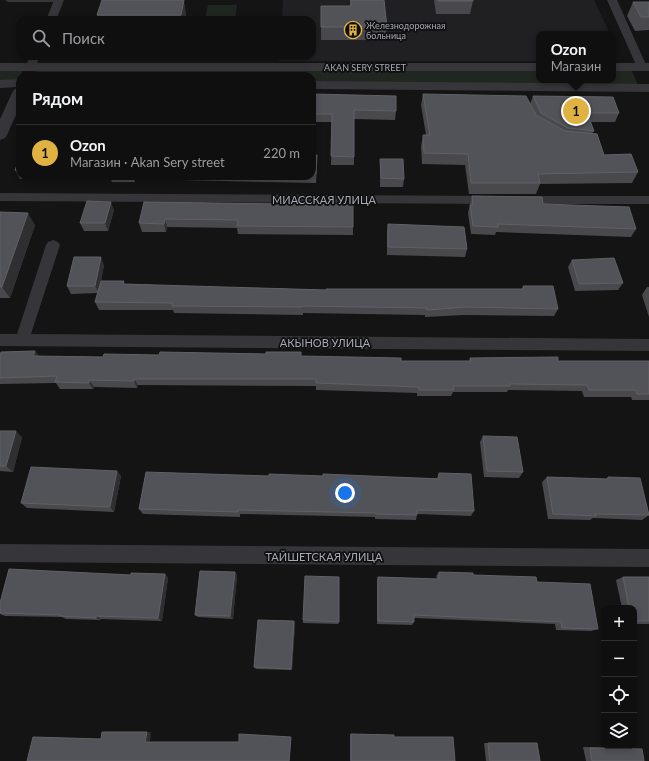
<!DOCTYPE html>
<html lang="ru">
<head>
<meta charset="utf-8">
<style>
	:root { --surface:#0f0f10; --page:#181819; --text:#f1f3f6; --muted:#9b9c9f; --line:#2f2f30; --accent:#e0b241 }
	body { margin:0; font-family:Lato,sans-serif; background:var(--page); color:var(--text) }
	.controls { position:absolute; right:12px; bottom:12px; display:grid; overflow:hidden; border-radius:8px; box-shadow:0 2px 6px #0003 }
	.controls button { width:36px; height:36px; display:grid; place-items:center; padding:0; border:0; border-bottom:1px solid var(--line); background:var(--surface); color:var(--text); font:20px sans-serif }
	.you { position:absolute; left:345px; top:493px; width:14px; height:14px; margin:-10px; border:3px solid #fff; border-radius:50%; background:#1a73e8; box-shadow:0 0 0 6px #1a73e833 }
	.badge { display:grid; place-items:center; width:26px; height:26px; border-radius:50%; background:var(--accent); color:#111; font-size:13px; font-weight:700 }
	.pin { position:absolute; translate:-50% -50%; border:2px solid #fff; box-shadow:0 1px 4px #0006 }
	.popup { position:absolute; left:536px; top:31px; width:80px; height:52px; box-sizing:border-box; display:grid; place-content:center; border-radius:8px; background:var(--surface); filter:drop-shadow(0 1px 3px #0005); font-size:13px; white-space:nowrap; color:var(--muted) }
	.popup b { font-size:15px; color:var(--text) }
	.popup::after { content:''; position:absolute; left:50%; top:100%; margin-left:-8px; border:8px solid transparent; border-top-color:var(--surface) }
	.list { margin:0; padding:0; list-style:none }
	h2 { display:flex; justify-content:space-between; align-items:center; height:52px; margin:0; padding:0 16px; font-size:17px }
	h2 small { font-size:13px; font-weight:400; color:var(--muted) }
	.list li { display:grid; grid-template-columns:26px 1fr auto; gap:12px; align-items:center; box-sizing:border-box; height:56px; padding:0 16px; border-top:1px solid var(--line) }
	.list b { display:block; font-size:15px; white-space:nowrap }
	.list p { margin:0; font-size:13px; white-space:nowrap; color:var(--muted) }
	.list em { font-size:13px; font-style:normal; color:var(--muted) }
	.icon { flex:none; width:22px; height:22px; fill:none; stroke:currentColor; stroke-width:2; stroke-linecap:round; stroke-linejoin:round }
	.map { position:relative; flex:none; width:649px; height:761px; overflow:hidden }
	.search { position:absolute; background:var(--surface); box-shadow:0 2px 6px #0003; left:16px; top:16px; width:300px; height:44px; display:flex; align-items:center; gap:10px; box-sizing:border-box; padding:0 14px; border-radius:12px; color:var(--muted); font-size:15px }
	.panel { position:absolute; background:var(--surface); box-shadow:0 2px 6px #0003; left:16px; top:72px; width:300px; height:108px; border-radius:12px }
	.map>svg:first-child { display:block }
	.built { fill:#202022 }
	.green { fill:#202721 }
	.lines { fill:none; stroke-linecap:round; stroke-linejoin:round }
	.service { fill:#35353a; fill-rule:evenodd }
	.minor { fill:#35353a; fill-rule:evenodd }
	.tertiary { fill:#35353a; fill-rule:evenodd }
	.wall { fill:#48484d }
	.shaded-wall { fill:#2f2f32 }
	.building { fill:#525358; stroke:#606066 }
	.labels { text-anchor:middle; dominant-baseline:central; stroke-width:3.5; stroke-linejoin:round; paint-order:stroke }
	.far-poi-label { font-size:9px; fill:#a7aab4; stroke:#0f0f10; text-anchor:start }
	.far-street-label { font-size:9px; fill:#a7aab4; stroke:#0f0f10 }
	.street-label { font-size:11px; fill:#a7aab4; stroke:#0f0f10 }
</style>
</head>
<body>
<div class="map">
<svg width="649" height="761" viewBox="0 0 649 761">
	<rect width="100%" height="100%" fill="#141415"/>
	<!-- built -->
	<path class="built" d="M283 0H594L610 34H539V61H279V56H312V20H282Z"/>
	<!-- green -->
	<path class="green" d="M208 5H237L235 20H205Z
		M0 70H23L17 80H0Z
		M37 70 539 71V80H613V71H632L638 85 312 83V76H34Z"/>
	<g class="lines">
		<!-- service -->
		<path class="service" d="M5 0H62L59 2H8Z"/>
		<!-- minor -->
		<path class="minor" d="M54 0H64L56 20H46Z
			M607 0H617L647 67 646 69H638L637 67Z
			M30 56H40L35 68 31 69 26 66Z
			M0 193 492 196 496 197 498 200 496 203 492 204 0 201Z
			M522 196H649V204H522L518 203 516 200 518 197Z
			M53 240 58 242 60 245 31 334 649 339V351L0 346V334H17L46 245 48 242Z
			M0 544 649 549V567L0 562Z"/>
		<!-- tertiary -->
		<path class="tertiary" d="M0 63H539V71H0Z
			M613 63H649V71H613Z
			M20 79V106L7 135 5 138 0 140V119L13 91 17 87 0 88V80Z
			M312 81 649 84V92L312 89Z"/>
	</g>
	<!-- wall -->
	<path class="wall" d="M350 0H384L387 27 385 40H321V6H350Z
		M434 0H473V1L470 14H436Z
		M633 2H649V30L635 31 627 16Z
		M186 13 185 20H99L97 15Z
		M312 94 396 111 395 120 354 119V165H331L332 122H312Z
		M423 94 530 104 533 96 619 113 615 122H590L594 131 592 134 604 155 638 172 632 183 540 184 536 194H469L465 165 422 164 421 146 423 135H426L421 105Z
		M312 155H317L316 183 135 179V182H112L110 177H87L86 176H312Z
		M20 158V176H58L56 179H20L15 170Z
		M380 159 404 179 403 187H380Z
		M472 196 543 204 636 229 631 237 496 232 495 235 471 234 468 213Z
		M144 202 353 227V235L238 234 237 228 167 227 166 232H142L139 223Z
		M114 210 108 231H84L80 223Z
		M0 212 35 225 10 298H0Z
		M388 224 467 249 465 257 387 255V232Z
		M572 260 623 283 618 290 575 291 568 267Z
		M104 265 101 281 125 284 326 290 522 289 523 286 558 309 554 316 464 315 425 317V315L303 313V315L174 313 173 310H99L95 302 98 293 71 294 67 286Z
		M647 287H649V317L642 295Z
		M301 352V356L401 361H469L470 358 558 361H649V400H632L631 397H584L582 391 508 390 507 392H453L451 396H417V393L316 390V386L138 385 137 388 94 387 93 389H60L56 383 0 384V356L103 357 159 355 266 354Z
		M0 431 22 437 13 472 0 471Z
		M483 436 523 472 519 478 484 477 480 442Z
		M117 471 121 476 114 512 27 508 21 503Z
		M439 473 474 511 471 516 417 514 416 520 375 519V517L240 514V517L143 514 139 509 269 476 437 478Z
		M547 477 606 479 608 477 649 515 642 520 593 518 590 520 548 519 542 482Z
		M235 572 237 576 233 619 198 617 195 615Z
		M439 572 473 575 537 582 598 629 591 631 556 630 555 624 414 618V622L412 625 377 624V580L378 577 437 579 436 576Z
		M165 574 168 578 162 621 101 619V620L66 619 62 617 5 616 0 614V603L131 575Z
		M623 577H649V624H634V608H622L616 580Z
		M303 620 339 622 338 624 303 623Z
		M294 621 295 624 292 670 256 669 254 667Z
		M350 734 394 735V737L455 761H350Z
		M484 743H532L540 761H486Z
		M583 747 634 748 644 761H586Z"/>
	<!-- shaded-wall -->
	<path class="shaded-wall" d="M184 0 186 13 185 20H182L181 15Z
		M317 155V164L316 183V174Z
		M132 176H134L135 179V182Z
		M111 202 114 210 108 231 105 223Z
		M28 213 35 225 10 298 2 287Z
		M165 219 167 227 166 232 164 224Z
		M101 257 104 265 99 293 95 286Z
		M35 351 40 357 33 356Z
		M134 379 138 385 137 388 134 381Z
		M89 380 94 387 93 389 89 383Z
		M16 431 22 437 13 472 6 466Z
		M117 471 121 476 114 512 110 507Z
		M235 572 237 576 233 619 230 616Z
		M165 574 168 578 162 621 158 618Z
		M96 616 101 619V620L96 618Z
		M294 621 295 624 292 670 291 669Z
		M147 732H151L150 741 145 742Z
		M291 736 290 761H289L291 737Z"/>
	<!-- building -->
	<path class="building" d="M102 0H184L181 15H97Z
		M351 0H384L387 27H321V6H351Z
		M438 0H473V1H438Z
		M633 2H649V17H641Z
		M312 94 396 96V111L354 110V157L331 156 332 114H312Z
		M423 94 526 96 536 115 565 131 597 134 604 155 631 154 638 172 538 174 540 183H471L468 154 424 153 423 135H430Z
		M533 96 613 97 619 113H587L594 131 568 128 541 113Z
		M312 155H317L316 174H312Z
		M20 158V170H15Z
		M380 159H403L404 179 381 178Z
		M472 196 542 197 543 204 629 207 636 229 498 224V227L473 226 470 205H473Z
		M87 201 111 202 105 223H80Z
		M144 202 353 205V227L237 226 238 220 165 219 164 224 139 223Z
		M0 212 28 213 2 287H0Z
		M388 224 464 227 467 249 388 247Z
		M74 257H101L95 286H67Z
		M614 258 623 283 579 284 572 260Z
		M101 281H124L123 284 326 290V289H524L523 286H553L558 309 467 307 427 310V308L303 306 302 307 172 306V303L95 302Z
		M35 351 33 356 103 357 104 354 159 355 160 352 266 354V352H301V356L401 358V361H471L470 358 558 357V361H649V394H637L636 390H589L587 385 510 384V386H453L454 390H419V387L316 383V379H134V381L89 380V383L55 382 57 376 0 378V356L1 352Z
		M0 431H16L6 466H0Z
		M483 436 517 437 523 472 487 471Z
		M31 467 117 471 110 507 21 503Z
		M146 472 269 476V474L323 476V474L439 479V473L471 474 474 511 417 510V515L376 514V513L238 510V512L139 509Z
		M547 477 608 479V477L640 478 649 515 595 514 596 516 553 514Z
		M9 569 131 575V573L165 574 158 618 96 616V618L60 616 61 615 0 613V603Z
		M200 571 235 572 230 616 195 615Z
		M439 572 473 573V575L536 577 537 582 590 584 598 629 562 628 561 622 414 615V622L378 621V577L439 579Z
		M305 576 339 577V622L303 620Z
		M623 577H649V621H634V608H629Z
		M258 620 294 621 291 669 254 667Z
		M102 732H147L145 742H239V734L291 737 289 761H27L33 737 101 739Z
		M351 734 394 735V737H453L455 761H351Z
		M488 743H537L540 761H490Z
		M590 748 642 749 644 761H592Z"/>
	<!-- icons -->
	<defs>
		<symbol id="building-ring" viewBox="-11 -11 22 22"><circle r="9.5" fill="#0f0f10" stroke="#e0b241" stroke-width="1.5"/><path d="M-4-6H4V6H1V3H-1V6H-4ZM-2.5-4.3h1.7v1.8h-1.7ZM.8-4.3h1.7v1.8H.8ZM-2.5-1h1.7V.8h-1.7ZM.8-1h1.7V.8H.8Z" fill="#e0b241"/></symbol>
	</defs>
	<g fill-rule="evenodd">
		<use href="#building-ring" x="343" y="20" width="20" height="20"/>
	</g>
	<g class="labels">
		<!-- far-poi labels -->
		<g class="far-poi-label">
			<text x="366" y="25">Железнодорожная<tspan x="366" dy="10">больница</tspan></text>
		</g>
		<!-- far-street labels -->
		<g class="far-street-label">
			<text x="365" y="67">AKAN SERY STREET</text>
		</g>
		<!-- street labels -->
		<g class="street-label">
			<text x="324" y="199">МИАССКАЯ УЛИЦА</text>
			<text x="325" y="342">АКЫНОВ УЛИЦА</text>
			<text x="324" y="556">ТАЙШЕТСКАЯ УЛИЦА</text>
		</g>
	</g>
</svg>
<div class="controls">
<button>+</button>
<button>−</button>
<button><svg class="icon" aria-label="locate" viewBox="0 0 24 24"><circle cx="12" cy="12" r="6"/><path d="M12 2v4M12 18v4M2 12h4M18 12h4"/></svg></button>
<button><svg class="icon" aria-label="layers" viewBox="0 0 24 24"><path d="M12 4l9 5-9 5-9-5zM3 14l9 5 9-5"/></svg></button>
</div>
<div class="you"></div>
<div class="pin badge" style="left:576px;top:111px">1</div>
<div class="popup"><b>Ozon</b>Магазин</div>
<div class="search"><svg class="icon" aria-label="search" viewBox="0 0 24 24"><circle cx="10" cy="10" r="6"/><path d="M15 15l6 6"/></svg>Поиск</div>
<section class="panel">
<h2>Рядом<small></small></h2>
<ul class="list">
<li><span class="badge">1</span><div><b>Ozon</b><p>Магазин · Akan Sery street</p></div><em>220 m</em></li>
</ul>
</section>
</div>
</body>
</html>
